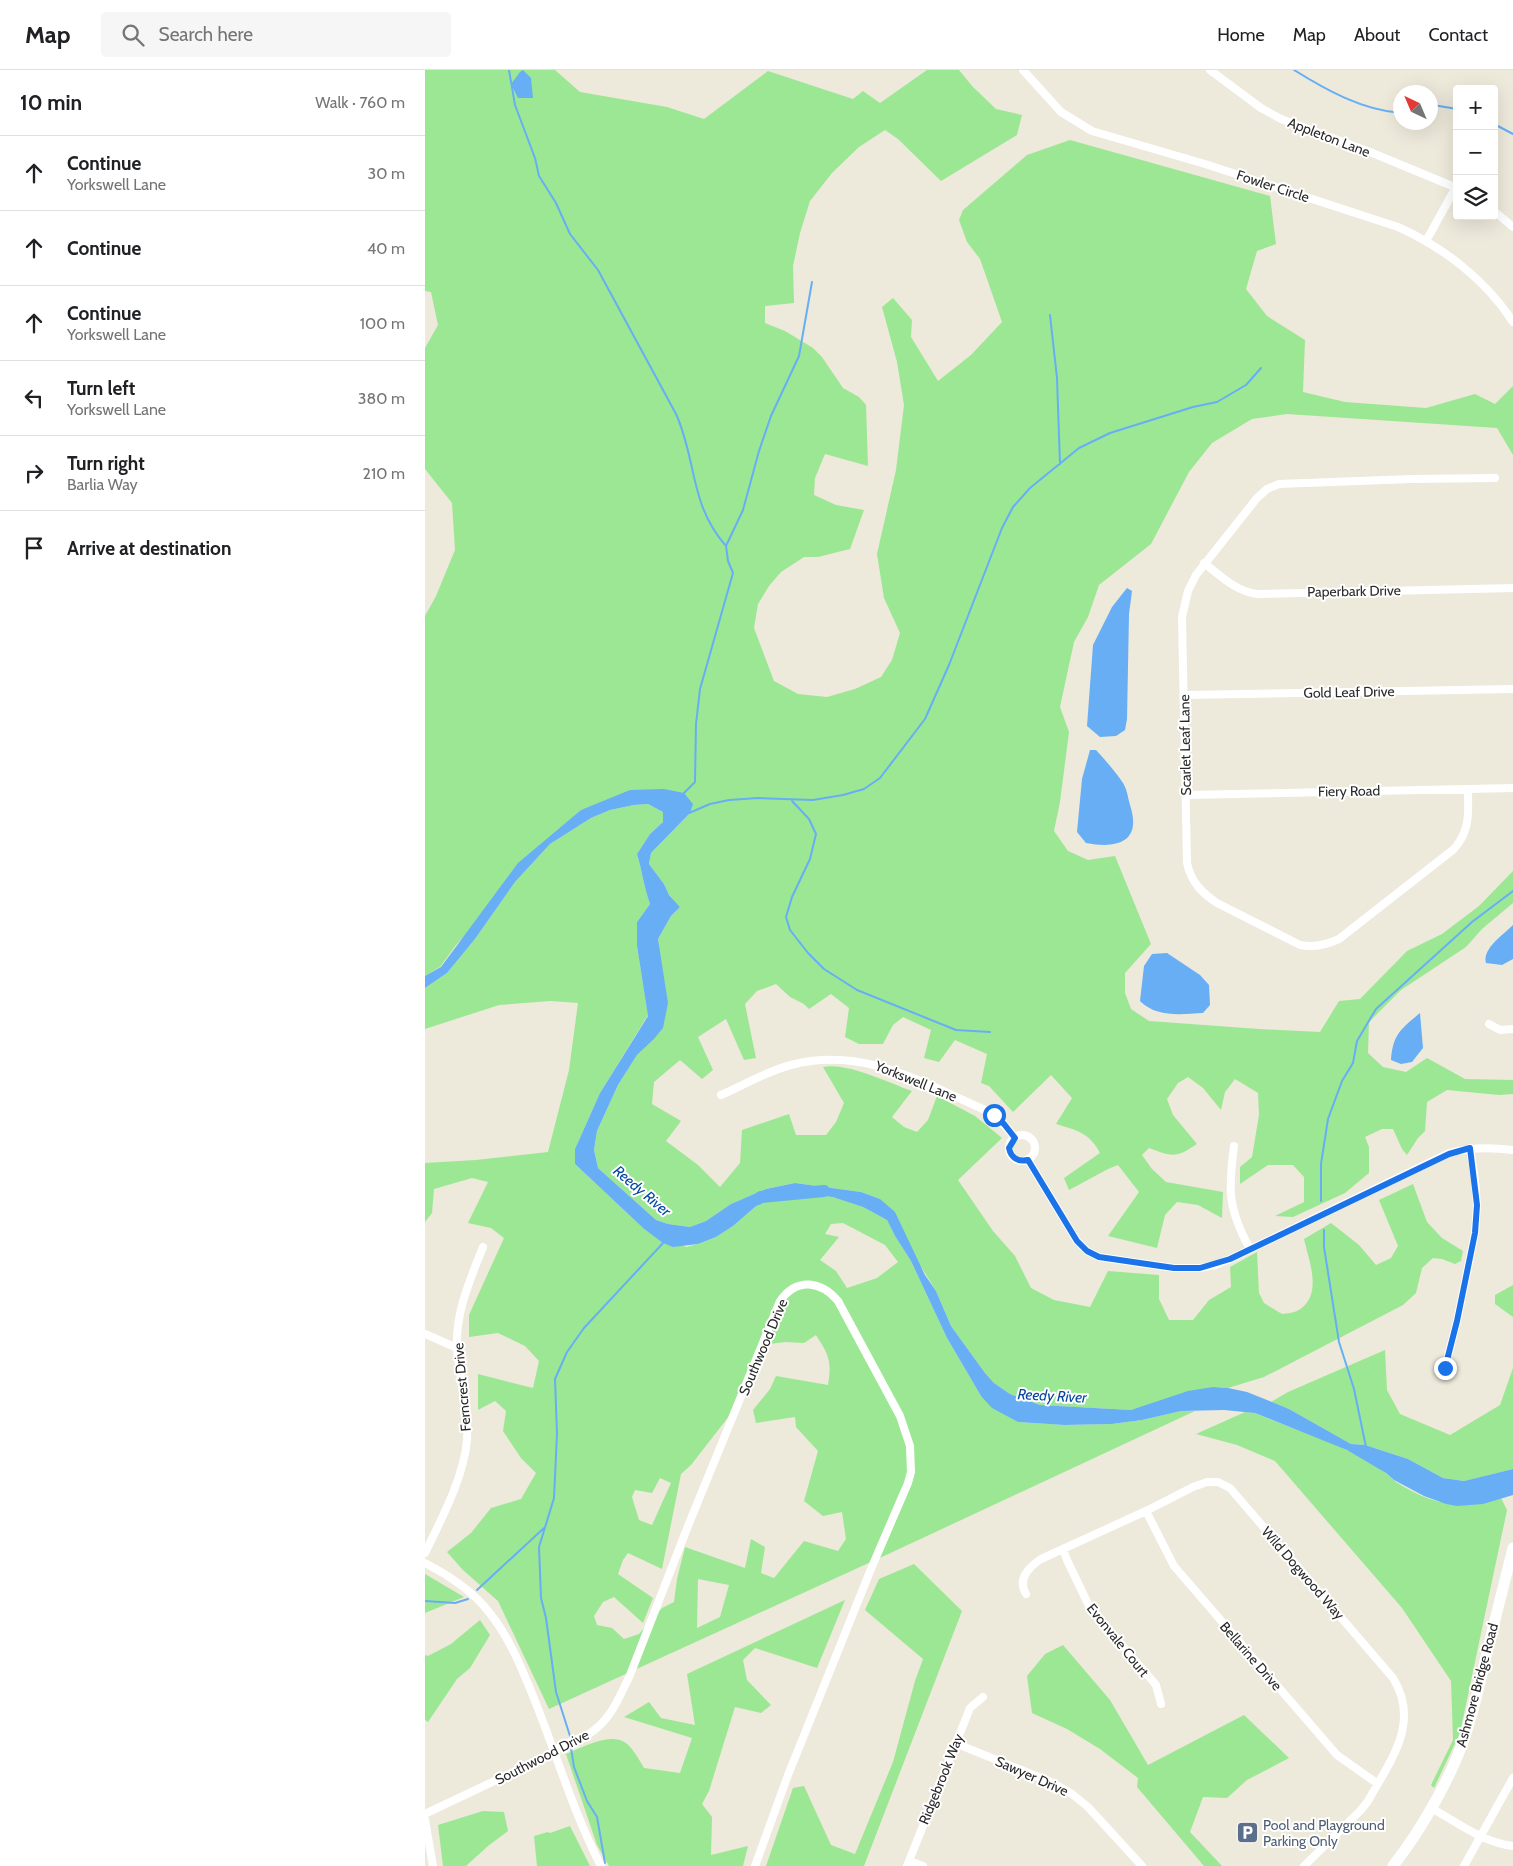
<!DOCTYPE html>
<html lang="en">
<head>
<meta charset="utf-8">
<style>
	:root { --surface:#fff; --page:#f6f6f6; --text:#202124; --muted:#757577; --line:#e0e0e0 }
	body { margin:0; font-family:Cabin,sans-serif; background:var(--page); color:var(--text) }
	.controls { position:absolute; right:15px; top:15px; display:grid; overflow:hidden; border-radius:5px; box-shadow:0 5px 20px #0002 }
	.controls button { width:45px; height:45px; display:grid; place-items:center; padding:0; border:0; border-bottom:1px solid var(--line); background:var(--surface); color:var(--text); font:25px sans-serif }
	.compass { position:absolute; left:968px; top:15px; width:45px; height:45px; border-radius:50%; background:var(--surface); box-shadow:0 5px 20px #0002; rotate:316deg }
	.stop { position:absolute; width:15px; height:15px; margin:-11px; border:4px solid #1a73e8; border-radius:50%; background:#fff }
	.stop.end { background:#1a73e8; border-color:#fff; box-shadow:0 1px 5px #0008 }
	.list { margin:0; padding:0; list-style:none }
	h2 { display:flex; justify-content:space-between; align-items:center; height:65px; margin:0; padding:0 20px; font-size:21px }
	h2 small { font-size:16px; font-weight:400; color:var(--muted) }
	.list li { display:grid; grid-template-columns:32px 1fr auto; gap:15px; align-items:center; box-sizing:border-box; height:75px; padding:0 20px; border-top:1px solid var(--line) }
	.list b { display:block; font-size:19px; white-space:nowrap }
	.list p { margin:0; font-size:16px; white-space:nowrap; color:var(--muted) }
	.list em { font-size:16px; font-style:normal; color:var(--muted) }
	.icon { flex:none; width:28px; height:28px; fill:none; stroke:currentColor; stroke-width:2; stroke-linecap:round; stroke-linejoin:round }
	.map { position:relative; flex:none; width:1088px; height:1796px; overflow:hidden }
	header { display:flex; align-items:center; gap:30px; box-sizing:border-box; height:70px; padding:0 25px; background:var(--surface); border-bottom:1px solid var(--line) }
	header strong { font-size:24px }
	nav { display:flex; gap:28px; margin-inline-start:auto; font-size:18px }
	.search { width:350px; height:45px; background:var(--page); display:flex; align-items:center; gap:12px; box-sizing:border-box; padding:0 18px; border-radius:5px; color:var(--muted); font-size:19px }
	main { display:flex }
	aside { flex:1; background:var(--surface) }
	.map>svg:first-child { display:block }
	.green { fill:#9ce794; fill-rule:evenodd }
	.water { fill:#67aef5 }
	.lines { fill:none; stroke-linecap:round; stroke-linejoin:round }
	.stream { stroke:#67aef5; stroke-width:2 }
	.river { stroke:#67aef5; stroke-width:12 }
	.minor { stroke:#fff; stroke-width:8 }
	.secondary { stroke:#fff; stroke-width:11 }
	.route { stroke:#1a73e8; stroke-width:6 }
	.labels { text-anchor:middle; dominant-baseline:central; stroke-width:4; stroke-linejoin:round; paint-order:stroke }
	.street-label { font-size:14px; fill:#2a2a2a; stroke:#fff }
	.service-label { font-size:14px; fill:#4e5e75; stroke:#fff; text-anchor:start }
	.water-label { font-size:15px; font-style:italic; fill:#0647a2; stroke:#fff }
</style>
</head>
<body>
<header>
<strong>Map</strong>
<div class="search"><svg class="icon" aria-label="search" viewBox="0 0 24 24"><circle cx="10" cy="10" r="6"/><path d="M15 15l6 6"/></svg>Search here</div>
<nav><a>Home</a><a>Map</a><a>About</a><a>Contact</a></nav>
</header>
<main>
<aside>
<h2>10 min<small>Walk · 760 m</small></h2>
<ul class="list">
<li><svg class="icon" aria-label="ahead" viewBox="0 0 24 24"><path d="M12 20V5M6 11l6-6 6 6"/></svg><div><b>Continue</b><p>Yorkswell Lane</p></div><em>30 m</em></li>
<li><svg class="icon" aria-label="ahead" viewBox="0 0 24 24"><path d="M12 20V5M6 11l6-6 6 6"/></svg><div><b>Continue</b></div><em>40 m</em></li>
<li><svg class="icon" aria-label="ahead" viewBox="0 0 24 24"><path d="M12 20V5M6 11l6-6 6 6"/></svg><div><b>Continue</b><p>Yorkswell Lane</p></div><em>100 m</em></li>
<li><svg class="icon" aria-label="left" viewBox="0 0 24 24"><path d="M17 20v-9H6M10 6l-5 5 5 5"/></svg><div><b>Turn left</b><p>Yorkswell Lane</p></div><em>380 m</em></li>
<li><svg class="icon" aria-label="right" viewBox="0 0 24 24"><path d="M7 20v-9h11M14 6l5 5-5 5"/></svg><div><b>Turn right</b><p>Barlia Way</p></div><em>210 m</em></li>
<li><svg class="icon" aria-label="arrive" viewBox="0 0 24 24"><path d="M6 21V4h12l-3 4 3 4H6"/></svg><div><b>Arrive at destination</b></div></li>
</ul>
</aside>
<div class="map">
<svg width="1088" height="1796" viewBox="0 0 1088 1796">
	<rect width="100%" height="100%" fill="#ede9db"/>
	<!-- green -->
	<path class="green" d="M0 0H130L155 22 242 37 279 49 343 1 428 29 438 21 455 33 502 0H534L548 17 571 39 597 45 592 65 516 111 473 69 460 60 434 77 407 103 385 131 375 163 368 196 369 233 340 236V253L360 261 388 278 397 287 418 318 434 327 441 335 443 396 400 384 390 408 389 425 411 435 439 440 425 479 393 487H379L356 502 344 516 333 534 329 558 349 611 373 624 402 627 430 619 456 607 467 590 475 563 459 528 452 484 471 400 479 335 472 292 457 237 468 228 487 250 486 267 513 311 546 285 577 252 555 189 542 172 534 150 538 140 602 85 645 70 845 126 851 174 832 181 821 219 842 246 880 270 878 322 920 332 1001 338 1050 324 1070 334 1088 316V385L1072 358 862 344 827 349 787 373 764 402 726 474 674 515 663 547 649 572 635 637 644 662 635 732 629 761 643 781 663 790 690 786 726 874 700 903V923L706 939 724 951 834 959 895 962 914 931 935 929 982 881 1017 864 1054 836 1088 801V833L1057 859 1041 877 976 920 944 952 943 983 958 997 981 1002 1002 988 1040 1009 1088 1010V1024L1074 1025 1022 1020 1002 1032 1000 1061 993 1068 982 1085 977 1079 968 1059H957L940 1067 944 1077V1103L920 1123 868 1147 850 1146 879 1132V1107L868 1095H843L815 1114V1097L827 1087 834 1045 833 1023 810 1009 800 1022 796 1040 778 1018 763 1007 753 1013 742 1029 748 1045 772 1074C751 1088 748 1087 724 1078L717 1085 727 1099 741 1112 798 1122 797 1148 773 1135 752 1132 740 1145 732 1178 683 1166 714 1122 693 1095 683 1099 644 1120 639 1108 675 1083C665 1063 651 1060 631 1054L647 1028 626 1005 588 1042 564 1016 556 1013 562 984 530 970 514 992 499 988 506 960 478 947 468 955 458 974H434L420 967 424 938 406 924 384 939 379 934 365 927 351 914 332 921 320 934 331 988 319 990 301 949 273 967 288 1000 277 1009 255 990 229 1012 227 1034 256 1051 241 1071 273 1095 295 1117 315 1093 317 1060 364 1044 371 1065H401L411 1052 419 1033 398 997C422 992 464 1013 487 1021L467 1047 479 1057 492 1062 503 1050 512 1026 550 1046 577 1068 533 1110 568 1161 590 1186 606 1218 629 1230 665 1237 683 1201 734 1205V1229L744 1250H768L784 1230 806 1217 805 1197 832 1182 834 1223 839 1233 857 1244C862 1243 868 1243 872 1241 899 1227 884 1191 879 1169L906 1153 934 1175 951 1195 966 1188 973 1176 954 1130 988 1114 1002 1152 1017 1168 1038 1181 1036 1191 1030 1194 1017 1189 1008 1188 997 1198 991 1223 978 1235 839 1307 803 1318 788 1317 706 1340 615 1335 585 1324 569 1313 560 1303 526 1256 511 1221 455 1129 436 1122 370 1113 341 1119 329 1124 306 1134 281 1151 265 1157 243 1154 231 1150 173 1098 169 1080 172 1061 193 1015 212 985 228 970 240 916 236 896 233 869 246 846 255 837 244 825 239 814 224 794 226 783 265 743 259 723 156 740 31 875 15 897 0 906V546L11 526 30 480 27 433 0 399V278L13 255 6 222 0 221Z
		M223 734 238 742V752L225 764 212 784C217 801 219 817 225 834L212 852V876L223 945 175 1023 150 1079V1094L218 1158 261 1177 273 1174 291 1167 308 1156 330 1137 347 1126 364 1121 408 1126 438 1137 462 1150 470 1166 486 1191 522 1268 556 1326 593 1352 639 1355 687 1354 717 1350 756 1341H770L459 1486 124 1639 73 1531 38 1500 22 1482 46 1463 66 1438 96 1429 111 1403 96 1388 78 1361 81 1341 70 1331 53 1340V1304L108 1318 114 1291 100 1276 73 1263 44 1267V1245L79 1168 66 1158 43 1153 63 1112 47 1108 9 1119 7 1143 0 1152V1093L51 1090 123 1082 144 1000 153 933 126 931 74 935 0 959V918L22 903 50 869 90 812 125 774 166 748 185 740 209 735ZM418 1153 460 1175 473 1192 452 1208 422 1218 411 1201 395 1190 414 1167 400 1164 406 1154ZM391 1265C404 1285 407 1292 403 1315L351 1306 345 1319 328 1340 331 1353 370 1347 371 1357 393 1381 379 1431 398 1446 417 1442 421 1469 413 1481 379 1471 349 1508 336 1503 340 1477 326 1469 320 1498 260 1477 252 1509 249 1532 237 1538 214 1564 199 1569 187 1558 172 1555 169 1546 178 1532 189 1527 218 1553 228 1528 193 1504 198 1490 203 1483 237 1499 256 1404 266 1395 322 1323 344 1274 361 1272 379 1273ZM235 1408 246 1413 227 1455 214 1450 207 1427 210 1420 227 1423ZM273 1509 304 1515 295 1547 272 1558Z
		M1088 1215V1247L1070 1234V1225Z
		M960 1280 962 1320 975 1344 1025 1365 1075 1335 1088 1298V1399L1039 1411 1018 1408 983 1389 940 1375 926 1374 864 1339 846 1332 863 1322Z
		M820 1342 830 1343C860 1356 893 1366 922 1380 936 1387 951 1395 962 1404 965 1406 967 1409 971 1412 1007 1435 1035 1440 1076 1428L1082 1440 1035 1663 1009 1718 1006 1715 1028 1670 1026 1611 977 1538 850 1391 812 1375 771 1364Z
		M489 1494 537 1541 439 1796H341L368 1718 379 1716 406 1775 430 1784 468 1692 490 1611 498 1589 440 1540 454 1509Z
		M0 1504 39 1527 0 1543Z
		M420 1530 392 1598 330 1578 318 1590 322 1610 346 1635 336 1643 310 1637 284 1721 277 1734 287 1747 286 1785 323 1776 318 1796H184L172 1775 141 1684C160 1677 190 1658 206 1678 211 1684 215 1691 219 1698L255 1703 267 1668 199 1647 224 1632 236 1648 270 1655 262 1604Z
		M55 1550 65 1565 45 1598 32 1609 3 1652 0 1650V1585L3 1586 26 1574Z
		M638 1575 685 1630 723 1695 819 1645 864 1688 822 1710 802 1728 778 1727 765 1762 797 1796H779L712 1717 713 1708 675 1679 642 1659 607 1643 602 1606 620 1584Z
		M58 1741 79 1742 83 1761 63 1776 41 1796H18L13 1755Z
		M145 1756 165 1796H112L109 1766 123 1762 125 1763Z"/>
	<!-- water -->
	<path class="water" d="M98 0 106 8 108 28H93L86 14 95 2Z
		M702 518 707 521 704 544 702 649 700 660 691 666 675 667 662 656 668 575 687 537Z
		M665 680H671C680 690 690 701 698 713 702 719 703 728 705 735 717 772 693 779 661 773L652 762 657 709Z
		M239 719 259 723 268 734 265 743 226 783 224 794 239 814 244 825 255 837 246 846 233 869 243 933 238 958 228 970 212 985 193 1015 172 1061 169 1080 173 1098 231 1150 243 1154 265 1157 281 1151 306 1134 329 1124 341 1119 370 1113 436 1122 455 1129 470 1142 500 1205 511 1221 526 1256 560 1303 569 1313 585 1324 615 1335 706 1340 763 1321 788 1317 803 1318 822 1322 864 1339 926 1374 940 1375 983 1389 1018 1408 1039 1411 1088 1399V1425L1058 1434 1032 1436 1021 1434 999 1426 969 1410 961 1403 922 1380 830 1343 799 1340 756 1341 717 1350 687 1354 639 1355 593 1352 567 1338 556 1326 522 1268 486 1191 470 1166 462 1150 438 1137 408 1127 364 1121 347 1126 330 1137 308 1156 291 1167 273 1174 248 1177 238 1173 218 1158 150 1094V1079L175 1023 223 946 212 876V852L225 834C219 817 217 801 212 784L225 764 238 752V742L223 734 209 735 185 740 166 748 125 774 90 812 50 869 22 903 0 918V906L16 897 93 793 156 740 205 720Z
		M1088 855V889L1077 895 1061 893C1057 879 1078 865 1088 855Z
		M742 883 775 905 784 915 785 935 778 943C756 944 732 948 715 931L719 896 727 884Z
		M995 943 998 978 987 992 976 994 966 990C968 964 976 959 995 943Z"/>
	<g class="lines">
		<!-- stream -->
		<path class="stream" d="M84 0 90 35 110 88 114 106 131 133 145 164 173 200 251 344C272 390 264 434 301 476
			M869 0C901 20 937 40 976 43
			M1006 36 1008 35 1032 39
			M1069 54 1088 64
			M625 245 632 308 635 394
			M259 723 270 712 271 654 275 619 308 503 303 491 301 476 318 440 334 381 346 346 374 286 387 212
			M367 731 384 749 391 764 385 789 367 827 361 847 365 860 383 883 399 899 432 920 531 960 565 962
			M264 743 285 734 304 730 333 728 388 730 418 725 439 719 455 708 500 649 524 595 577 458 588 437 605 418 654 378 685 363 768 337 792 332 821 315 836 298
			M896 1131V1094L903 1049 917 1011 928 993 932 971 951 939 1047 852 1088 821
			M899 1160V1177L914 1272 929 1319 941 1377
			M52 1520 119 1458
			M0 1531 30 1533 43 1529
			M145 1666 131 1622 121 1548 116 1528 114 1477 129 1428 132 1364 130 1309 142 1282 159 1258 239 1172
			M146 1678 149 1697 162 1731 172 1747 180 1793"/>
		<!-- river -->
		<path class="river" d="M333 1129 336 1127 399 1121"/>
		<!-- minor -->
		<path class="minor" d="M598 0 636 42 667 61 780 94 973 157C1018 177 1061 210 1088 252
			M785 0 836 38 856 49 945 82 1032 118
			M1069 141 1088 157
			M1001 171 1031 117
			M779 493C796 506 810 521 832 524L1088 518
			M759 625 1088 619
			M1043 719C1043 743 1046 759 1029 779L914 869C901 875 889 878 875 875L792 833C777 823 766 812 762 793L757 547 763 521 771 505 832 428 842 419 854 414 986 409 1070 408
			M761 725 1088 718
			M1064 954 1075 960 1088 959
			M296 1025C319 1015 342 1001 366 995 438 976 496 1012 560 1040 573 1047 581 1056 590 1068
			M584 1078a13 13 0 1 1 26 0a13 13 0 1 1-26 0Z
			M809 1076C803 1120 803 1139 825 1179
			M603 1090 652 1171 662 1181 674 1187 749 1198H775L790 1195 805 1189 1024 1083C1046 1077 1065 1077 1088 1080
			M0 1264 32 1278
			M1020 1298 1032 1251 1050 1163 1052 1135 1050 1110 1045 1078
			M721 1441 749 1496 912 1685 953 1714
			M638 1479 642 1490 664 1536 731 1615 736 1634
			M0 1483C16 1450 39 1407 42 1370 44 1340 34 1309 32 1279 30 1243 45 1210 58 1177
			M0 1493C21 1504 42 1517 58 1535 83 1563 96 1596 110 1631 132 1686 149 1744 176 1796
			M601 1524C592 1509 604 1497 616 1489L721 1441 768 1417 782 1412H793L805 1418 968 1608C996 1653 965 1691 943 1731L936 1740 879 1796
			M530 1673 628 1713 647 1724 663 1737 717 1796
			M1006 1738C1032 1752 1058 1773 1088 1776
			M0 1744 120 1687C127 1682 133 1678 140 1674 147 1671 155 1669 162 1665 185 1652 194 1628 205 1605L263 1456 355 1231C372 1207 396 1211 413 1231L475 1346 485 1376 486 1402 483 1413 446 1499 363 1705 330 1796
			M0 1750 8 1796
			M484 1791 498 1796
			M482 1796 545 1638 558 1627
			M1039 1796 1088 1708"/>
		<!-- secondary -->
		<path class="secondary" d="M968 1796C996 1760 1027 1707 1041 1663 1050 1636 1056 1609 1062 1582 1071 1547 1079 1513 1088 1478"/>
	</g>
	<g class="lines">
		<!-- route -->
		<path class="route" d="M569 1045 579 1054 590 1068 584 1078C586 1088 593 1092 603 1090L652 1171 662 1181 674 1187 749 1198H775L805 1189 1024 1084 1045 1078 1052 1135 1050 1163 1032 1251 1020 1298"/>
	</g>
	<!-- icons -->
	<defs>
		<symbol id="parking-square" viewBox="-11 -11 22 22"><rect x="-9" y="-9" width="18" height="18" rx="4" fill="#5c6f8a" stroke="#fff"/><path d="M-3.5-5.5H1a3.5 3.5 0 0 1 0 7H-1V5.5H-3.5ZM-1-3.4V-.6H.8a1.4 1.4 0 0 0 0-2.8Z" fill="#fff"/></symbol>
	</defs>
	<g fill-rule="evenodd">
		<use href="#parking-square" x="810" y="1750" width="25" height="25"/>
	</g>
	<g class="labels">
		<!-- street labels -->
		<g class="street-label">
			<text transform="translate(904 67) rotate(21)">Appleton Lane</text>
			<text transform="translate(848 116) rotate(18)">Fowler Circle</text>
			<text transform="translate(929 521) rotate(-1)">Paperbark Drive</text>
			<text transform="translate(924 622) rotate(-1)">Gold Leaf Drive</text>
			<text transform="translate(760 675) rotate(-91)">Scarlet Leaf Lane</text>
			<text transform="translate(924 721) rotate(-1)">Fiery Road</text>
			<text transform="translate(491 1011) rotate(22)">Yorkswell Lane</text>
			<text transform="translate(338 1277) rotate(-67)">Southwood Drive</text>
			<text transform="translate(37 1317) rotate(-95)">Ferncrest Drive</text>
			<text transform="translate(878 1503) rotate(49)">Wild Dogwood Way</text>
			<text transform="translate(693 1570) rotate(51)">Evonvale Court</text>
			<text transform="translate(826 1586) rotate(49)">Bellarine Drive</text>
			<text transform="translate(1052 1615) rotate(-75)">Ashmore Bridge Road</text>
			<text transform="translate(117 1687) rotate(-27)">Southwood Drive</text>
			<text transform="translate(607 1706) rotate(24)">Sawyer Drive</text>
			<text transform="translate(516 1709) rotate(-68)">Ridgebrook Way</text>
		</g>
		<!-- service labels -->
		<g class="service-label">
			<text x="838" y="1755">Pool and Playground<tspan x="838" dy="16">Parking Only</tspan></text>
		</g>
		<!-- water labels -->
		<g class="water-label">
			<text transform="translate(217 1121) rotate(40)">Reedy River</text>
			<text transform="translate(627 1326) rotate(3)">Reedy River</text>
		</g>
	</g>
</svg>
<div class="controls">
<button>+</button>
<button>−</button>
<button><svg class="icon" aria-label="layers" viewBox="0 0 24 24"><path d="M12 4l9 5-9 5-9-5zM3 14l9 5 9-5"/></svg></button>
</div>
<svg class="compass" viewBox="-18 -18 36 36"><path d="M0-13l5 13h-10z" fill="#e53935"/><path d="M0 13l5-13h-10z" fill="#757577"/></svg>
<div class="stop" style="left:569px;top:1045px"></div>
<div class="stop end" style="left:1020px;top:1298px"></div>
</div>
</main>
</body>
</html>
